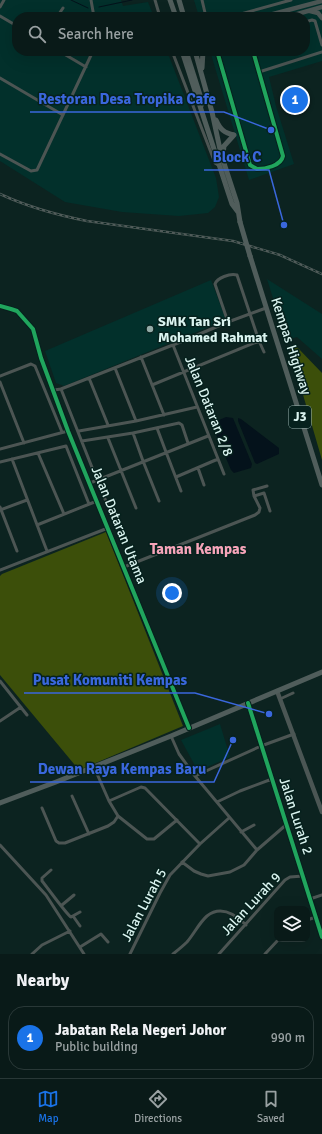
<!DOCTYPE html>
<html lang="en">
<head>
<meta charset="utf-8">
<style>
	:root { --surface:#091a18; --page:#172725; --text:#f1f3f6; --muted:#99a1a2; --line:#293837; --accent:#1a73e8 }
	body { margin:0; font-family:Signika,sans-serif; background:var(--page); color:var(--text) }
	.controls { position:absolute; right:12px; bottom:12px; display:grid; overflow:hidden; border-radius:8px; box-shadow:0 4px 16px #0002 }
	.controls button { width:36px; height:36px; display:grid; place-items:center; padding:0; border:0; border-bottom:1px solid var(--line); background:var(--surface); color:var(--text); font:20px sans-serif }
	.you { position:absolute; left:172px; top:593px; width:14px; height:14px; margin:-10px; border:3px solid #fff; border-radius:50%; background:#1a73e8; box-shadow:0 0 0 6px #1a73e833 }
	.badge { display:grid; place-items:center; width:26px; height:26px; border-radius:50%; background:var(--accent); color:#fff; font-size:13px; font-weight:700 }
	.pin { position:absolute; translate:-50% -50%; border:2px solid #fff; box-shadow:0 1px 4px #0006 }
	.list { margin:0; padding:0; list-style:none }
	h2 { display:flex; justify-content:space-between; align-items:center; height:52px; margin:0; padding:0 16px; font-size:17px }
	h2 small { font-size:13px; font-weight:400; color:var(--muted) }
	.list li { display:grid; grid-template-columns:26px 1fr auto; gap:12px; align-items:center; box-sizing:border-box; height:64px; margin:0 8px 8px; padding:0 8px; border:1px solid var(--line); border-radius:16px }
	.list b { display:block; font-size:15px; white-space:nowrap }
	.list p { margin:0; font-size:13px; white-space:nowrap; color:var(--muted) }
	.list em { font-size:13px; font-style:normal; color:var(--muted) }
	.icon { flex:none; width:22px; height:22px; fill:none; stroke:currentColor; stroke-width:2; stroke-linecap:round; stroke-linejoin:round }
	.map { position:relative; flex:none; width:322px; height:954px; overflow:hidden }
	.search { position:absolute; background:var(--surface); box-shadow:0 4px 16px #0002; left:12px; right:12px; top:12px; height:44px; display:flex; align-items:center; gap:10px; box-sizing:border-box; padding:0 14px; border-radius:16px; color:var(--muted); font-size:15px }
	.sheet { height:124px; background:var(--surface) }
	nav { display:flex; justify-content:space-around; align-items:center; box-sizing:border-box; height:56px; border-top:1px solid var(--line); background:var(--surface); font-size:11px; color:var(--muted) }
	nav a { display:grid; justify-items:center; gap:2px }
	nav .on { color:var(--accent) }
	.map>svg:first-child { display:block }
	.built { fill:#02302b }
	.green { fill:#3c4f0a }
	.water { fill:#04121b }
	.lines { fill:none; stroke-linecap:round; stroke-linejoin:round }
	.stream { stroke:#04121b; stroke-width:1 }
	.street { stroke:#4c5553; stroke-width:3 }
	.secondary { stroke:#4b5654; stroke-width:4.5 }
	.primary { stroke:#505d5b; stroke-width:5 }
	.rail-casing { stroke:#505b59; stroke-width:2.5 }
	.rail { stroke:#06211d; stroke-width:1; stroke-dasharray:3; stroke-linecap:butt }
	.primary-bridge { stroke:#505d5b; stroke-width:5 }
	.cycleway-casing { stroke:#06211d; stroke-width:6 }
	.cycleway { stroke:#20a55d; stroke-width:4 }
	.poi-dot { fill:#93aba7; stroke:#06211d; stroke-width:1.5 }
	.labels { text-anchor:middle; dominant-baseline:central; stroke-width:3; stroke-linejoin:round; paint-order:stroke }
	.shield { fill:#06211d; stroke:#9bb5b1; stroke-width:1 }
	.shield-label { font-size:13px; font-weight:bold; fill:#dbf4f0 }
	.poi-label { font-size:14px; font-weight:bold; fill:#dbf4f0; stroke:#06211d; text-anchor:start }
	.street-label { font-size:14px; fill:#dbf4f0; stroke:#06211d }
	.neighbourhood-label { font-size:15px; font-weight:bold; fill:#f6a4b9; stroke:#06211d }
	.leader { fill:none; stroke:#3a67dc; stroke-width:1.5 }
	.callout-dot { fill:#3a67dc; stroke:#06211d; stroke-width:1.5 }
	.callout-label { font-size:15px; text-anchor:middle; font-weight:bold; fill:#3a67dc; stroke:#06211d; stroke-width:3; stroke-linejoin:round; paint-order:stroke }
</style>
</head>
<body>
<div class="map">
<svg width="322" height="954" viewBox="0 0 322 954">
	<rect width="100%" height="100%" fill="#0c2320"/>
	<!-- built -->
	<path class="built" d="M0 0H121L123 6 148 2 154 17H17V51H167L216 178 219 197 215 207 208 213 179 216 122 212 65 202 0 161Z
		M194 0H322V61L269 77 276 106 294 164 249 180 210 51H305V17H199Z
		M267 279 322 314V359L297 337 286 340Z
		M211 280 226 320 64 386 56 383 45 351Z
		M220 724 230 757 198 771 181 740Z"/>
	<!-- green -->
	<path class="green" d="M297 347 322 373V460L290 350Z
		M106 532 183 726 79 770 0 675V576L2 574Z"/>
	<!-- water -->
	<path class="water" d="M226 417 233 418 252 464 251 468 234 473 231 470 212 425V423Z
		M238 418 241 419 279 448V454L257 464 255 463 238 421Z"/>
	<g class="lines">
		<!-- stream -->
		<path class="stream" d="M71 0 88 8
			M99 7 132 0"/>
		<!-- street -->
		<path class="street" d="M91 0 94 17
			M155 0 160 17
			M202 0 206 17
			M0 7 4 0
			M0 16 17 26
			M57 17 63 8
			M230 17 291 0
			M305 22 312 20 315 21 322 45
			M59 51 86 67
			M172 51 215 163 218 165
			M217 51 250 165 257 169C265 169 281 166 283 156L253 51
			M259 72 322 52
			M0 78 63 115
			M0 154 31 171 37 170 93 51
			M0 306 11 309 17 311 33 329 41 358 68 431 189 728
			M228 322 215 284C217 278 230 273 237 275L259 341 264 352
			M173 345 224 474
			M141 357 164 415
			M115 368 136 421
			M0 376 31 364 35 366 62 432
			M89 378 108 425
			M0 382 24 443
			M152 385 259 341
			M61 389 97 480 113 518
			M54 390 61 389 183 341 228 322 266 308
			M157 428 166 452 181 491
			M79 431 136 421 197 407
			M133 433 143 461 159 501
			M108 438 136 508
			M82 441 133 433 179 423 182 425 188 443
			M0 449 68 431
			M38 453 64 514
			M12 459 47 551
			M0 462 66 446 89 504
			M198 468 204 485
			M176 477 218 459
			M90 483 208 436
			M254 496 253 490 267 486
			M0 507 17 551
			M0 510 27 500
			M37 525 97 501
			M124 567 255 515 259 512 260 508 254 496 264 493 270 511
			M0 570 108 528
			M0 681 27 715
			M280 699 293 693
			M248 703 322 937
			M0 721 21 707
			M171 736 179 754 195 776 257 850
			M94 767 109 801 118 816 147 839H154L177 820
			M195 776 261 746 294 734
			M72 796 89 834
			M109 801 141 787 145 788 200 844
			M217 802 240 791 272 779
			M42 808 56 841 59 843H65L108 826 114 822 118 816
			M241 832 254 825
			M0 845 46 895 84 954
			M182 862 194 871 201 874 208 876 230 872 244 865 257 850 287 824
			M51 870 42 878V881C47 887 67 915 71 917L80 912
			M310 899 322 895
			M62 905 74 895
			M73 916 80 926
			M307 920 316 917
			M80 947 101 934 108 942
			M32 954 42 945 70 931
			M130 954 160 893 170 875 200 844 229 818
			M173 954C178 950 183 946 187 942 194 934 199 923 207 916 221 905 235 914 246 925
			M219 954 285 880 290 877 303 876
			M265 954 279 939"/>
		<!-- secondary -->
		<path class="secondary" d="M310 11 318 13 322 18
			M262 17 322 1
			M287 17 322 7
			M277 691 322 812"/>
		<!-- primary -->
		<path class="primary" d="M170 0 176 17
			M179 0 184 17
			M182 51 228 192 232 204 238 212
			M186 51 200 95 201 106
			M195 51 212 112 221 154 237 203 240 222
			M202 68 203 51
			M216 120C220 129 224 133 234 135
			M223 154 224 146 234 135
			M250 256 322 485
			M0 803 56 782 171 736 322 672"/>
		<defs>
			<path id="rail" d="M0 194C28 207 57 215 87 221L233 241 280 255 322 274"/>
		</defs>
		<!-- rail casing -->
		<use href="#rail" class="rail-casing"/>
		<!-- rail -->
		<use href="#rail" class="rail"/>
		<!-- primary-bridge -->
		<path class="primary-bridge" d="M240 222 250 256"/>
		<defs>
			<path id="cycleway" d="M217 51 250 165 257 169C265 169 281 166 283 156L253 51
				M0 306 11 309 17 311 33 329 41 358 68 431 189 728
				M248 703 322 937"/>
		</defs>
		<!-- cycleway casing -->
		<use href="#cycleway" class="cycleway-casing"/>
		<!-- cycleway -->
		<use href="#cycleway" class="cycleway"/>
	</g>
	<!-- markers -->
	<circle class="poi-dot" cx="150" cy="329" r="4"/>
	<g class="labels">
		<!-- shield labels -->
		<rect class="shield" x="289" y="406" width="22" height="22" rx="3"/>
		<g class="shield-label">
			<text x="300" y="417">J3</text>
		</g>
		<!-- poi labels -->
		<g class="poi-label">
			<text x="158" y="321">SMK Tan Sri<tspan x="158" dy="16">Mohamed Rahmat</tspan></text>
		</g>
		<!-- street labels -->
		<g class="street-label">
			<text transform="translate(291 346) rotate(72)">Kempas Highway</text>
			<text transform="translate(209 406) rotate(68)">Jalan Dataran 2/8</text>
			<text transform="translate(119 525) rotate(68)">Jalan Dataran Utama</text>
			<text transform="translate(296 816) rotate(72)">Jalan Lurah 2</text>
			<text transform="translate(251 904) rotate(-47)">Jalan Lurah 9</text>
			<text transform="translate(144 905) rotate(-62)">Jalan Lurah 5</text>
		</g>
		<!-- neighbourhood labels -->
		<g class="neighbourhood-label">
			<text x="198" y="549">Taman Kempas</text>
		</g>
	</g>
	<!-- callouts -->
	<path class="leader" d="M271 130L224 112H30M284 225L269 170H204M269 714L195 693H24M233 740L214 782H30"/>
	<g class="callout-dot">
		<circle cx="271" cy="130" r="4"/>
		<circle cx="284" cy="225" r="4"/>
		<circle cx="269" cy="714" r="4"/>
		<circle cx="233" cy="740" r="4"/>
	</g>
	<g class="callout-label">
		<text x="127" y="104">Restoran Desa Tropika Cafe</text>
		<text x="237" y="162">Block C</text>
		<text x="110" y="685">Pusat Komuniti Kempas</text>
		<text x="122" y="774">Dewan Raya Kempas Baru</text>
	</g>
</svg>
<div class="controls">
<button><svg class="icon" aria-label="layers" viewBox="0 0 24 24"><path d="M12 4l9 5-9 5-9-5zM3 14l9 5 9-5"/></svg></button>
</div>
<div class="you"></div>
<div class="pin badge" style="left:295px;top:100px">1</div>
<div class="search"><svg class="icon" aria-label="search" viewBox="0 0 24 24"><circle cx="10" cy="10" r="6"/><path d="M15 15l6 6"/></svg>Search here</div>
</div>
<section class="sheet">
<h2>Nearby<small></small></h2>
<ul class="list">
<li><span class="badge">1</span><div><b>Jabatan Rela Negeri Johor</b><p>Public building</p></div><em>990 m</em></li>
</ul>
</section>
<nav>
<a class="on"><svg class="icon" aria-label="map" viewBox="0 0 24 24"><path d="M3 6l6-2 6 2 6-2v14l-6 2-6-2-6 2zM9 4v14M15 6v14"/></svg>Map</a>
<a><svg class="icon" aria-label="directions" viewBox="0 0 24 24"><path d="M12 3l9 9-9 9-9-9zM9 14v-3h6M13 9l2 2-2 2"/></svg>Directions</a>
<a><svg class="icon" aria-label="saved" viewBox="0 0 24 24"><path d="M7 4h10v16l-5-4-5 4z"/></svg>Saved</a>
</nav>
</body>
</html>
